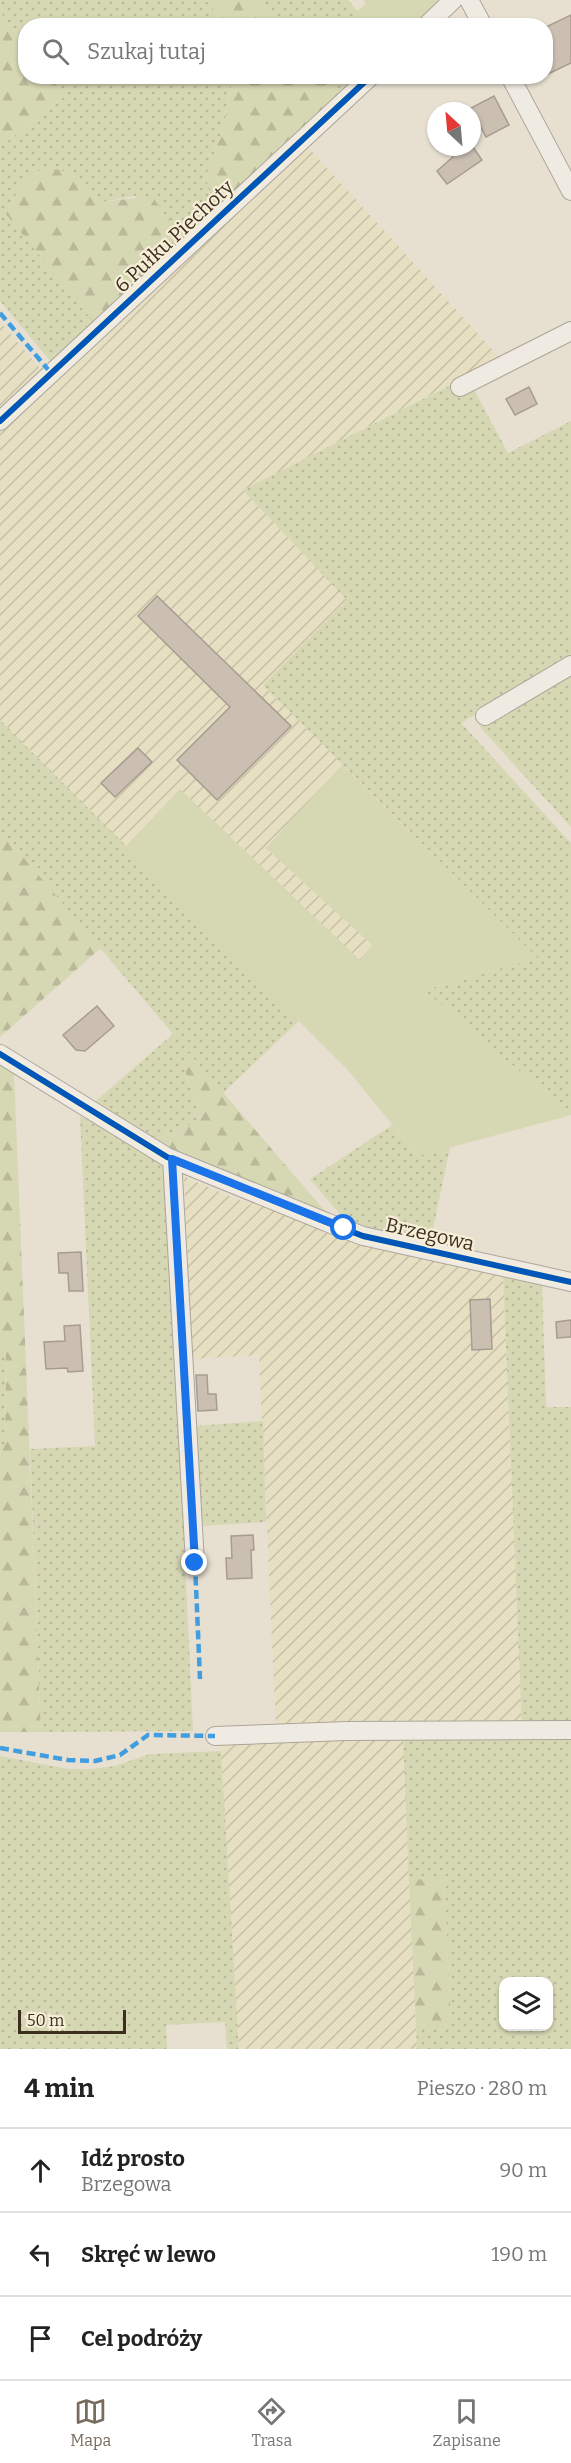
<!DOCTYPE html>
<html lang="pl">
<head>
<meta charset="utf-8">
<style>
	:root { --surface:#fff; --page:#f6f6f6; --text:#222; --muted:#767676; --line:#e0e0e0; --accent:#786c5e }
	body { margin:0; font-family:Bitter,serif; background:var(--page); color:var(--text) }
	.controls { position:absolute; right:18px; bottom:18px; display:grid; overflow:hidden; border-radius:12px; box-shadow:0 2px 4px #0004 }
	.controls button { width:54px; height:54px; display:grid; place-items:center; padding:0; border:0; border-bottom:2px solid var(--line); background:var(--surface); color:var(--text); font:30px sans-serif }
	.compass { position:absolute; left:427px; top:102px; width:54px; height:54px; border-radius:50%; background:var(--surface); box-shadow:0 2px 4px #0004; rotate:334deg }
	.scale { position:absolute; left:18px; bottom:15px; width:108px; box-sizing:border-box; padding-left:6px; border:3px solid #3d2e20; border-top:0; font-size:16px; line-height:21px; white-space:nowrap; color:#3d2e20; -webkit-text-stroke:4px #f7eed8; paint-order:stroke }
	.stop { position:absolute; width:18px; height:18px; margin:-14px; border:4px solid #1a73e8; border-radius:50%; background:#fff }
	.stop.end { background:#1a73e8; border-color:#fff; box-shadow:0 2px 6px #0008 }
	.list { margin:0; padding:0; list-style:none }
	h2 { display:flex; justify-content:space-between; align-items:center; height:78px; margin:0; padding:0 24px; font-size:26px }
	h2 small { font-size:20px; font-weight:400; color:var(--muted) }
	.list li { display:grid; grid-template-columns:39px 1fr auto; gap:18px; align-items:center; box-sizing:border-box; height:84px; padding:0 24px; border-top:2px solid var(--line) }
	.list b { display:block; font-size:22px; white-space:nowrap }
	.list p { margin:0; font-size:20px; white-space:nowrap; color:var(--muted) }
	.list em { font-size:20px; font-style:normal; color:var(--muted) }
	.icon { flex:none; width:33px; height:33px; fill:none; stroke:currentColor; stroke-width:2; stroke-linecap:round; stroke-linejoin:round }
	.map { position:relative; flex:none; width:571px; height:2049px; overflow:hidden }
	.search { position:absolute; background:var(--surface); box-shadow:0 2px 4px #0004; left:18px; right:18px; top:18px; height:66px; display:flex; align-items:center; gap:15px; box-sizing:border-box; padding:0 21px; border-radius:24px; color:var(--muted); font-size:22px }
	.sheet { height:330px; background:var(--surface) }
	nav { display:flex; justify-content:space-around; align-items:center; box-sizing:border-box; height:84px; border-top:2px solid var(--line); background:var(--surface); font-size:16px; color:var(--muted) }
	nav a { display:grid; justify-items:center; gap:3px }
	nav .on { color:var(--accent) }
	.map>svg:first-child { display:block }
	.farmland { fill:url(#farmland-furrows) }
	.grass { fill:url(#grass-dots); fill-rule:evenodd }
	.forest { fill:url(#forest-firs) }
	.pitch { fill:#d6d7b3 }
	.building { fill:#cbbfb2; stroke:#a89c90; stroke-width:1.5 }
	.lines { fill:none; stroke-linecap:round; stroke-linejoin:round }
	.minor-casing { stroke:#ada599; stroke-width:20 }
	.minor { stroke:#efebe3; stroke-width:18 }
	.quiet { stroke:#3f9de0; stroke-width:4.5; stroke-dasharray:9 4.5; stroke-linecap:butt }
	.cycleway-casing { stroke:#f7eed8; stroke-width:10 }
	.cycleway { stroke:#0057b8; stroke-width:6 }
	.route { stroke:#1a73e8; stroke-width:8 }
	.labels { text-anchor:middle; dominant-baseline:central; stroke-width:4.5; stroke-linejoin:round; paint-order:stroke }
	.street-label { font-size:20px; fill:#3d2e20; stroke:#f7eed8 }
</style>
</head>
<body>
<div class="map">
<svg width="571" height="2049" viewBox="0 0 571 2049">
	<defs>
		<pattern id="farmland-furrows" width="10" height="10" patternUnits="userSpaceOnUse" patternTransform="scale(1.5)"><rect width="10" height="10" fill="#e6dfc2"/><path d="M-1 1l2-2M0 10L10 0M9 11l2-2" fill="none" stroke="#c6c0a6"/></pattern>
		<pattern id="grass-dots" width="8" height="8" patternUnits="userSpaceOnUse" patternTransform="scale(1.5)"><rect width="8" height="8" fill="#d6d7b3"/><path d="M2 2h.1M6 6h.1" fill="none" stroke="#b9b99a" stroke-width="1.8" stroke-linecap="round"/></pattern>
		<pattern id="forest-firs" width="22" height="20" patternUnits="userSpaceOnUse" patternTransform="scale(1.5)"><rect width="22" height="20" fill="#d6d7b3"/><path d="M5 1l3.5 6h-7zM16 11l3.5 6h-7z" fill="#b9b99a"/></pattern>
	</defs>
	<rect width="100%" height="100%" fill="#e7e0d1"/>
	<!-- farmland -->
	<path class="farmland" d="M307 146 501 359 243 490 348 600 263 685 538 958 425 989 571 1115 418 1156 347 1069 0 720V432Z
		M0 322 43 372 0 412Z
		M184 1177 251 1205 252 1199 503 1274 522 1726 276 1729 259 1355 192 1359Z
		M403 1737 417 2049H239L220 1741Z"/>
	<!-- grass -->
	<path class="grass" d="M0 0H206L225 25 26 26 25 45 0 12Z
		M259 0H348L369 25H280Z
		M50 77H235L230 90 224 126 206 176 214 213 184 241 135 196 103 202 95 324 52 363 0 301V147L65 96Z
		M323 77H361L339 96Z
		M451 385 457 396 473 388 508 453 571 421V657L461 723 571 843V1115L424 990 537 958 263 685 347 600 243 490Z
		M571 672V827L480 727Z
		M0 720 300 1020 223 1093 189 1053 183 1065 200 1117 180 1131 151 1140 91 1105 173 1034 0 830Z
		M80 1116 166 1162 193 1731 41 1732 30 1449 95 1446Z
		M392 1125 418 1156 450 1147 431 1239 358 1228 348 1224 310 1179Z
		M503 1274 542 1282 546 1407H571V1726H522Z
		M0 1349 6 1353 5 1443 0 1455Z
		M263 1421 266 1522 200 1526 195 1426Z
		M571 1735V2049H417L416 2026H441L451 2020 444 1879 409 1880 403 1737ZM504 1982H548V2026H504Z
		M221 1751 239 2049H227L225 2022 166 2025 167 2049H0V1756L68 1769H93L115 1766 150 1754Z"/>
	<!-- forest -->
	<path class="forest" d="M206 0H259L280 25H225Z
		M0 12 25 45 26 76 50 77 65 96 0 147Z
		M235 77H323L339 96 214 213 206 176 224 126 230 90Z
		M45 167 64 171 103 202 152 196 184 241 95 324 6 214C15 193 24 179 45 167Z
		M0 830 101 948 0 1037Z
		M189 1053 331 1218 151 1140 180 1131 200 1117 183 1064Z
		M0 1064 14 1073 41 1732H0V1455L5 1443 6 1353 0 1349Z
		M444 1878 451 2021 441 2026H416L409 1880Z"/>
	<!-- pitch -->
	<path class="pitch" d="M363 0H443L415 25H369L357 11 366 4Z
		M342 765 538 958 424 990 571 1115 418 1156 347 1069 125 847 180 789 360 960 372 945 266 848Z"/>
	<!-- building -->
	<path class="building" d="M571 15V63L546 75V27Z
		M494 96 509 125 486 137 471 108Z
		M464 147H473L482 160 447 184 437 171Z
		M529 387 537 404 515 415 506 399Z
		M157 596 291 726 217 800 177 760 230 707 138 616Z
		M138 748 152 762 115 797 101 783Z
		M97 1006 114 1026 85 1051 76 1050 63 1035Z
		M81 1252 83 1291H69L68 1273H59L58 1253Z
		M490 1299 492 1349 472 1350 470 1300Z
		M571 1320V1337L557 1338 556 1322Z
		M80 1325 83 1371 68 1372 67 1368 46 1369 44 1342 65 1341 64 1326Z
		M196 1375H207L208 1394H216L217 1410 198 1411Z
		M253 1535 254 1550H251L252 1578 227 1579 226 1558H232L231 1536Z"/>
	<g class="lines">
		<defs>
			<path id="minor" d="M469 0 483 26
				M426 26 453 0
				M510 76 571 191
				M460 387 571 331
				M0 421 371 76
				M485 716 571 665
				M0 1054 167 1157 326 1222 363 1236 571 1282
				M172 1159 195 1563
				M215 1736 346 1731 571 1730"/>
		</defs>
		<!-- minor casing -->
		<use href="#minor" class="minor-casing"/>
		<!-- minor -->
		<use href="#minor" class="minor"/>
		<!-- quiet -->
		<path class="quiet" d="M0 313 51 373
			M195 1563 200 1679
			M0 1748 68 1760 95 1761 120 1755 148 1735 215 1736"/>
		<defs>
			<path id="cycleway" d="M0 421 371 76
				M0 1054 167 1157 326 1222 363 1236 571 1282"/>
		</defs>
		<!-- cycleway casing -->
		<use href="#cycleway" class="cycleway-casing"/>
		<!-- cycleway -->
		<use href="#cycleway" class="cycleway"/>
	</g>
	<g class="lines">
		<!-- route -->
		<path class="route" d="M195 1563 172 1159 344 1228"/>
	</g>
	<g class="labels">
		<!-- street labels -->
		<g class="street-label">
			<text transform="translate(174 236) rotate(-43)">6 Pułku Piechoty</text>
			<text transform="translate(430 1234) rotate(13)">Brzegowa</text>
		</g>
	</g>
</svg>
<div class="controls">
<button><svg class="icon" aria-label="layers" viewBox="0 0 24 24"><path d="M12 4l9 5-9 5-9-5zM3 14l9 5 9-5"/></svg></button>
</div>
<svg class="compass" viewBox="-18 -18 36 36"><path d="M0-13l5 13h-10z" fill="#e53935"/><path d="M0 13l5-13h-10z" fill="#767676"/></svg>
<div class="scale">50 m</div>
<div class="stop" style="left:344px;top:1228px"></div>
<div class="stop end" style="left:195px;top:1563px"></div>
<div class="search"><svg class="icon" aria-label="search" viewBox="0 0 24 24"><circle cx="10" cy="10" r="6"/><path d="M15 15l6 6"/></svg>Szukaj tutaj</div>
</div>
<section class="sheet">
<h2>4 min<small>Pieszo · 280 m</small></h2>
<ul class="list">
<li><svg class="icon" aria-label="ahead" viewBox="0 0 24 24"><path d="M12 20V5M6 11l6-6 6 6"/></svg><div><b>Idź prosto</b><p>Brzegowa</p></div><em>90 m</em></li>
<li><svg class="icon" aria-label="left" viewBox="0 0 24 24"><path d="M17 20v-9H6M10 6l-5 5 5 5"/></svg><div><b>Skręć w lewo</b></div><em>190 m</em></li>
<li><svg class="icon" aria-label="arrive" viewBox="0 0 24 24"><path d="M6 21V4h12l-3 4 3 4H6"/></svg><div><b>Cel podróży</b></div></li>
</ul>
</section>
<nav>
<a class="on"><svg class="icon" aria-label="map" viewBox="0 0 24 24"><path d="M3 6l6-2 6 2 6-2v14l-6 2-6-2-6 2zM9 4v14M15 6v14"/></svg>Mapa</a>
<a><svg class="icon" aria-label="directions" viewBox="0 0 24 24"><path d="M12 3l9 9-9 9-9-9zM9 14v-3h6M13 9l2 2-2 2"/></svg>Trasa</a>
<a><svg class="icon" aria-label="saved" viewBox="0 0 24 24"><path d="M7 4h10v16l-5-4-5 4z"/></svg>Zapisane</a>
</nav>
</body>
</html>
